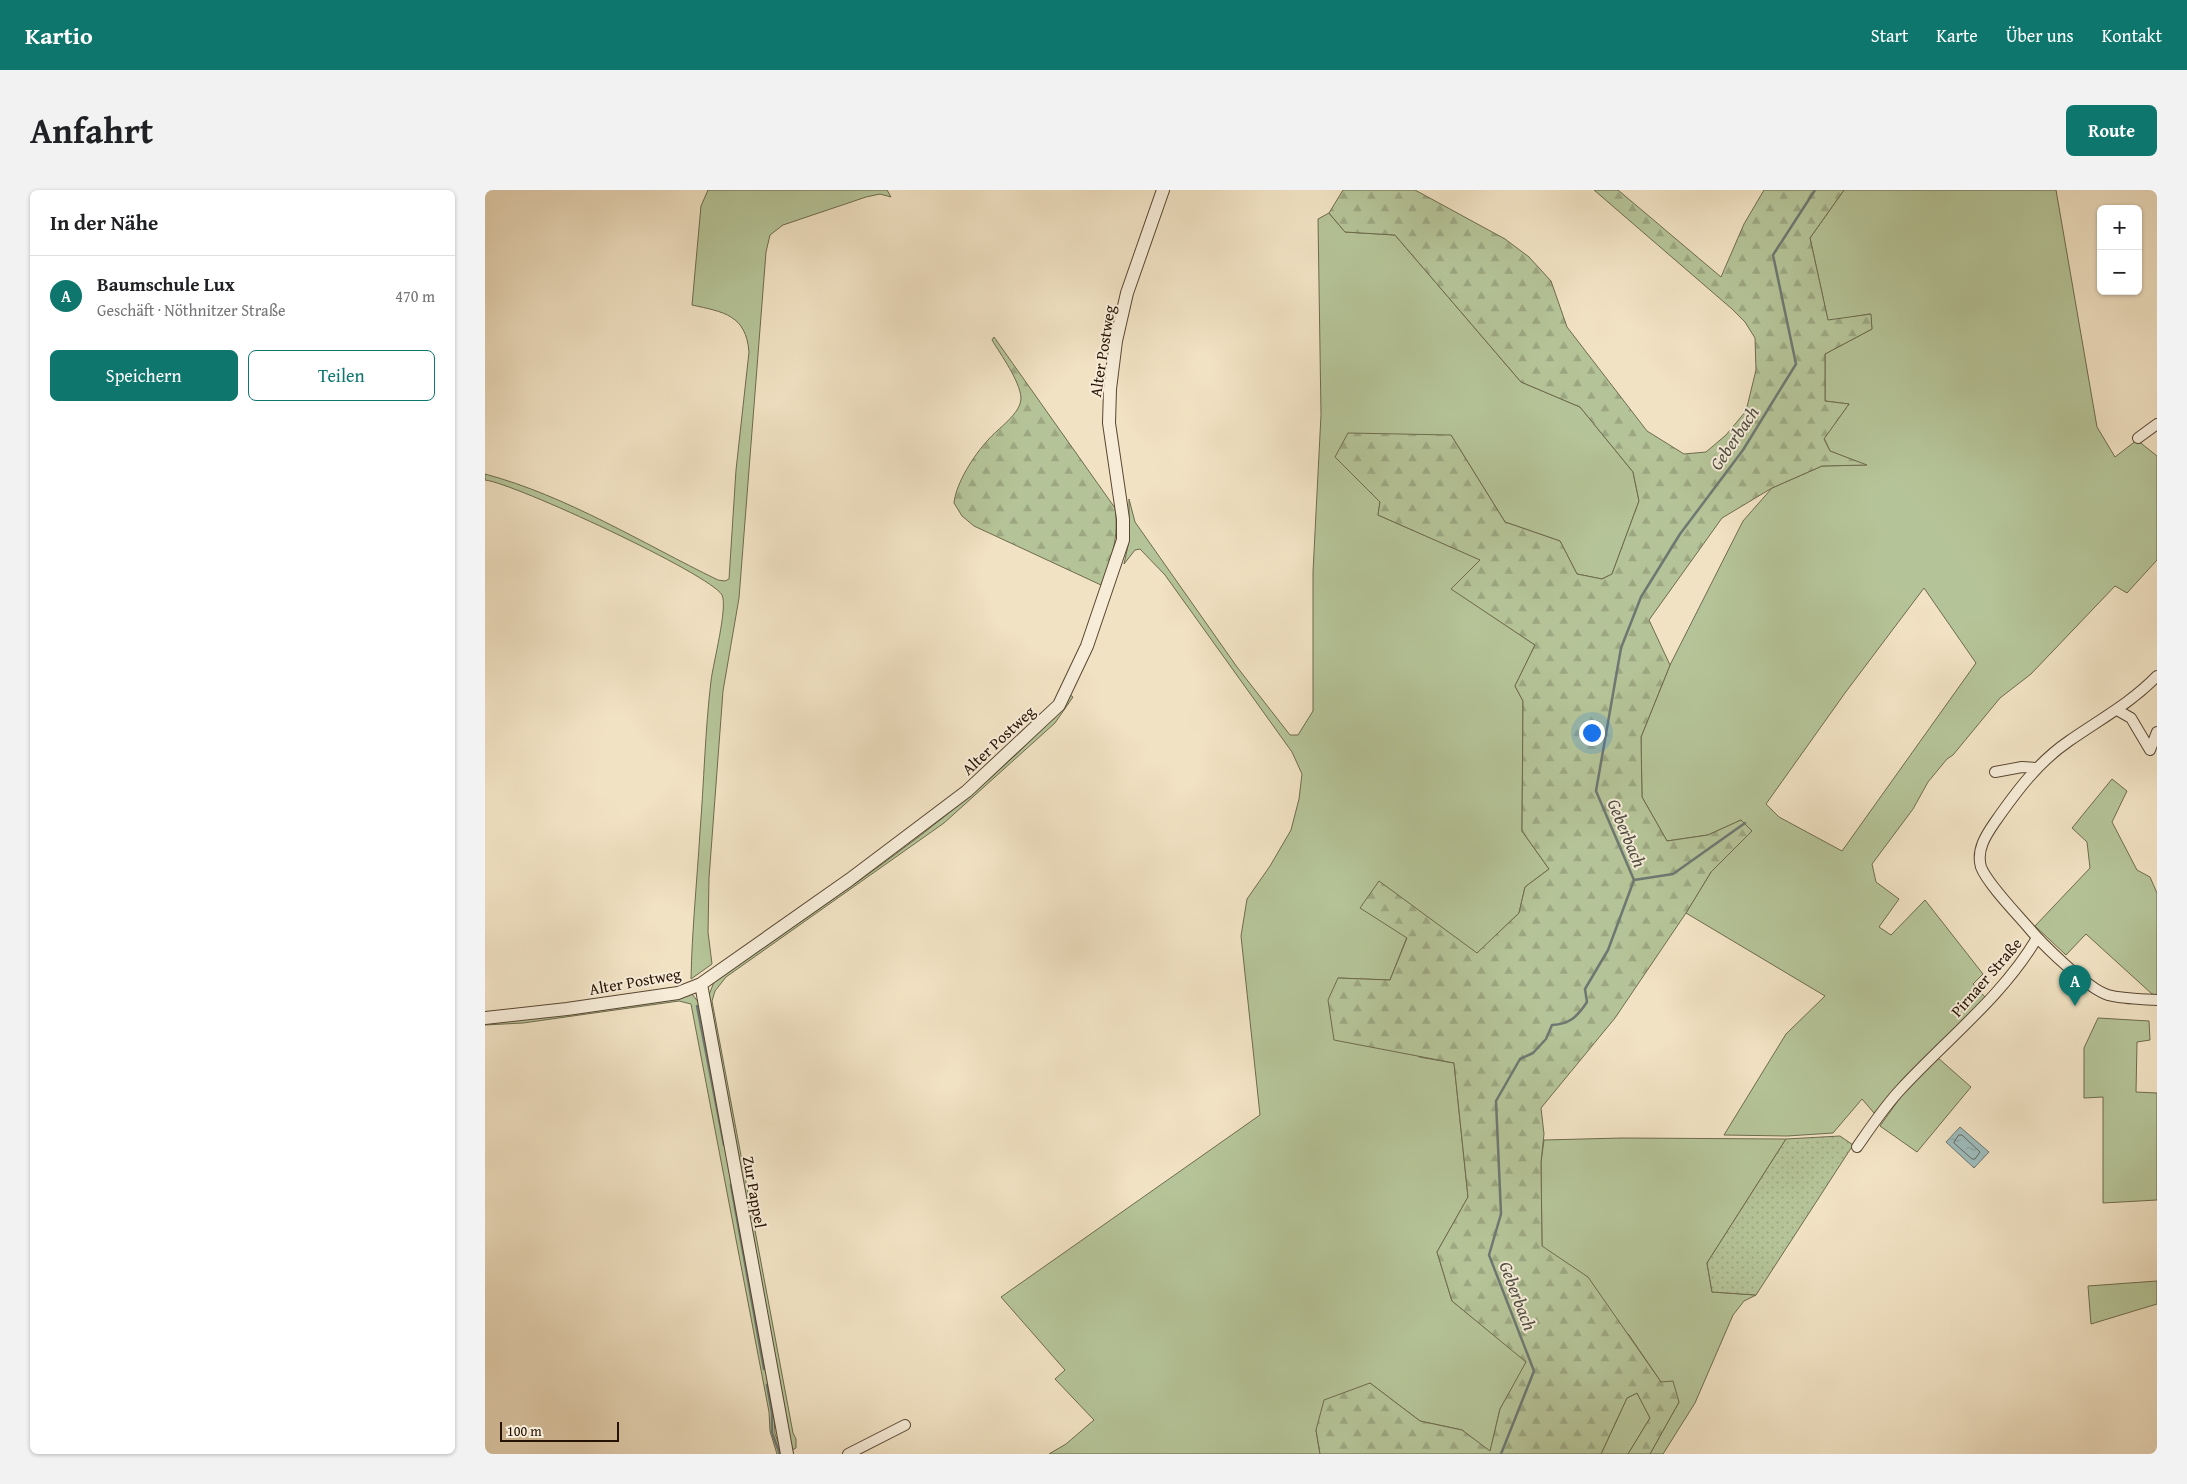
<!DOCTYPE html>
<html lang="de">
<head>
<meta charset="utf-8">
<style>
	:root { --surface:#fff; --page:#f2f2f2; --text:#202124; --muted:#757577; --line:#e0e0e0; --accent:#0f766e }
	body { margin:0; font-family:"Gentium Book Plus",serif; background:var(--page); color:var(--text) }
	.controls { position:absolute; right:15px; top:15px; display:grid; overflow:hidden; border-radius:8px; box-shadow:0 1px 4px #0004 }
	.controls button { width:45px; height:45px; display:grid; place-items:center; padding:0; border:0; border-bottom:1px solid var(--line); background:var(--surface); color:var(--text); font:25px sans-serif }
	.scale { position:absolute; left:15px; bottom:12px; width:119px; box-sizing:border-box; padding-left:5px; border:2px solid #261202; border-top:0; font-size:14px; line-height:18px; white-space:nowrap; color:#261202; -webkit-text-stroke:4px #f6ecd8; paint-order:stroke }
	.you { position:absolute; left:1106px; top:542px; width:18px; height:18px; margin:-12px; border:4px solid #fff; border-radius:50%; background:#1a73e8; box-shadow:0 0 0 8px #1a73e833 }
	.badge { display:grid; place-items:center; width:32px; height:32px; border-radius:50%; background:var(--accent); color:#fff; font-size:16px; font-weight:700 }
	.pin { position:absolute; translate:-50% -41px; filter:drop-shadow(0 1px 2px #0008) }
	.pin::after { content:''; position:absolute; top:26px; width:18px; height:15px; background:inherit; clip-path:polygon(0 0,100% 0,50% 100%) }
	.list { margin:0; padding:0; list-style:none }
	h2 { display:flex; justify-content:space-between; align-items:center; height:65px; margin:0; padding:0 20px; font-size:21px }
	h2 small { font-size:16px; font-weight:400; color:var(--muted) }
	.list li { display:grid; grid-template-columns:32px 1fr auto; gap:15px; align-items:center; box-sizing:border-box; height:80px; padding:0 20px; border-top:1px solid var(--line) }
	.list b { display:block; font-size:19px; white-space:nowrap }
	.list p { margin:0; font-size:16px; white-space:nowrap; color:var(--muted) }
	.list em { font-size:16px; font-style:normal; color:var(--muted) }
	.actions { display:flex; gap:10px; padding:15px 20px }
	.actions a { flex:1; padding:11px 0; border:1px solid var(--accent); border-radius:8px; text-align:center; font-size:18px; color:var(--accent) }
	.actions .main { background:var(--accent); color:#fff }
	.map { position:relative; flex:none; width:1672px; height:1264px; overflow:hidden; border-radius:8px }
	header { display:flex; align-items:center; gap:30px; box-sizing:border-box; height:70px; padding:0 25px; background:var(--accent); color:#fff }
	header strong { font-size:24px }
	nav { display:flex; gap:28px; margin-inline-start:auto; font-size:18px }
	.intro { display:flex; align-items:center; justify-content:space-between; box-sizing:border-box; height:120px; padding:0 30px }
	h1 { margin:0; font-size:35px }
	.button { padding:12px 22px; border-radius:8px; background:var(--accent); color:#fff; font-size:18px; font-weight:700 }
	main { display:flex; gap:30px; padding:0 30px }
	aside { flex:1; background:var(--surface); border-radius:8px; box-shadow:0 1px 4px #0004 }
	.map>svg:first-child { display:block }
	.grass { fill:#b5c498; stroke:#6e6b4d; fill-rule:evenodd }
	.forest { fill:url(#forest-firs); stroke:#6e6b4d }
	.garden { fill:url(#garden-dots); stroke:#6e6b4d }
	.water { fill:url(#water-ripples); stroke:#6e7872 }
	.lines { fill:none; stroke-linecap:round; stroke-linejoin:round }
	.shore { stroke:#62675f; stroke-width:1 }
	.stream { stroke:#6e7872; stroke-width:2.5 }
	.minor-casing { stroke:#594632; stroke-width:12 }
	.tertiary-casing { stroke:#594632; stroke-width:14 }
	.minor { stroke:#f6ecd8; stroke-width:10 }
	.tertiary { stroke:#f6ecd8; stroke-width:12 }
	.labels { text-anchor:middle; dominant-baseline:central; stroke-width:4; stroke-linejoin:round; paint-order:stroke }
	.street-label { font-size:16px; fill:#261202; stroke:#f6ecd8 }
	.water-label { font-size:18px; font-style:italic; fill:#504e43; stroke:#f6ecd8 }
</style>
</head>
<body>
<header>
<strong>Kartio</strong>
<nav><a>Start</a><a>Karte</a><a>Über uns</a><a>Kontakt</a></nav>
</header>
<div class="intro"><h1>Anfahrt</h1><a class="button">Route</a></div>
<main>
<aside>
<h2>In der Nähe<small></small></h2>
<ul class="list">
<li><span class="badge">A</span><div><b>Baumschule Lux</b><p>Geschäft · Nöthnitzer Straße</p></div><em>470 m</em></li>
</ul>
<div class="actions"><a class="main">Speichern</a><a>Teilen</a></div>
</aside>
<div class="map">
<svg width="1672" height="1264" viewBox="0 0 1672 1264">
	<defs>
		<pattern id="forest-firs" width="22" height="20" patternUnits="userSpaceOnUse" patternTransform="scale(1.25)"><rect width="22" height="20" fill="#b5c498"/><path d="M5 1l3.5 6h-7zM16 11l3.5 6h-7z" fill="#9ca781"/></pattern>
		<pattern id="garden-dots" width="8" height="8" patternUnits="userSpaceOnUse" patternTransform="scale(1.25)"><rect width="8" height="8" fill="#b5c498"/><path d="M2 2h.1M6 6h.1" fill="none" stroke="#9ca781" stroke-width="1.8" stroke-linecap="round"/></pattern>
		<pattern id="water-ripples" width="26" height="14" patternUnits="userSpaceOnUse" patternTransform="scale(1.25)"><rect width="26" height="14" fill="#9ebcbc"/><path d="M2 4q2-2 4 0t4 0M15 11q2-2 4 0t4 0" fill="none" stroke="#88a1a0"/></pattern>
	</defs>
	<rect width="100%" height="100%" fill="#f1e2c3"/>
	<filter id="stains"><feTurbulence type="fractalNoise" baseFrequency=".004" numOctaves="4"/><feColorMatrix values="0 0 0 0 .2 0 0 0 0 .09 0 0 0 0 .02 0 0 0 .5 -.17"/></filter>
	<radialGradient id="worn" r=".72"><stop offset=".6" stop-color="#630" stop-opacity="0"/><stop offset="1" stop-color="#630" stop-opacity=".3"/></radialGradient>
	<!-- grass -->
	<path class="grass" d="M223 0H402L406 7 395 4 381 7 298 35 285 45 281 62 254 408 238 501 224 688 223 742 227 774 206 789C207 740 212 691 215 642 219 592 220 541 226 491 228 474 243 417 237 405 225 384 29 293 0 290V284C82 306 157 353 233 390L240 391 244 389 251 280 264 162C261 125 239 122 207 115L216 16Z
		M1359 0H1571L1612 237 1630 267 1652 250 1672 266V370L1642 403 1630 396 1546 484 1515 508 1468 565 1462 569 1443 592 1428 619 1387 674 1391 692 1414 709 1394 737 1406 745 1440 710 1498 784 1488 794 1500 807 1389 923 1377 909 1348 943 1302 946 1239 945 1301 844 1340 806 1201 723 1226 682 1267 641 1256 630 1223 645 1182 651 1157 607 1156 547 1185 475 1258 331 1287 298 1337 276 1380 275 1345 261 1339 248 1364 214 1340 211V164L1387 139 1385 124 1343 131 1325 48ZM1439 398 1491 473 1357 661 1294 627 1281 614 1360 503Z
		M844 23 860 42 910 45 1036 192 1095 217 1148 282 1154 311 1127 384 1117 389 1092 384 1075 351 1020 332 966 245 895 312 893 325 996 370 967 399 1050 455 1030 496 1038 511 1037 641 1064 679 1040 697 1034 723 992 764 922 747 905 790 853 788 934 867 969 873 983 1007 952 1062 967 1111 1042 1172 1015 1219 1005 1262 977 1240 935 1231 885 1193 831 1240 835 1264H564L581 1254 609 1230 570 1189 580 1180 516 1107 775 925 756 746 762 709 785 676 806 640 814 609 817 584 807 562 680 385 655 359 650 360 639 374 644 351V309L650 332 752 477 805 545H813L828 521V382L836 225 833 29Z
		M584 504 588 507 570 533 459 633 241 787 230 801 227 811 308 1243 311 1249V1258L307 1260 222 810 229 792C321 727 416 666 501 592 531 564 562 539 584 504Z
		M1627 589 1642 601 1627 632 1652 680 1665 687 1672 703V805L1667 804 1601 744 1581 765 1550 736 1605 678 1602 652 1587 638Z
		M207 804 214 813 289 1221 290 1244 298 1264H292L285 1241 284 1222 206 814 194 811 38 833 0 835V832Z
		M1613 828 1664 831 1665 850 1652 852 1651 902 1672 903V1010L1618 1013V907L1599 908V858Z
		M1452 867 1486 897 1432 962 1395 936 1415 908Z
		M1137 948 1301 949 1222 1073 1227 1102 1271 1105 1259 1111 1248 1125 1210 1213 1178 1264H1165L1194 1212 1176 1192 1144 1145 1057 1056 1056 972 1059 950Z
		M1672 1091V1114L1606 1134 1603 1096Z
		M1152 1203 1165 1228 1143 1264H1116L1142 1208Z"/>
	<!-- forest -->
	<path class="forest" d="M858 0H930L1020 49 1044 67 1066 91 1082 137 1162 241 1199 264 1221 262 1241 245 1261 221 1271 180 1270 148 1260 132 1247 119 1109 0H1133L1236 87 1259 34 1279 0H1359L1325 48 1343 130 1386 124 1387 139 1340 164V211L1364 214 1339 249 1345 261 1382 275 1337 276 1287 298 1237 328 1164 430 1185 475 1156 547 1157 607 1182 651 1223 645 1256 630 1267 641 1226 682 1201 723 1130 828 1056 918 1059 944 1056 972 1057 1056 1103 1087 1176 1192 1188 1191 1194 1212 1165 1264H1143L1165 1228 1152 1203 1142 1208 1116 1264H835L831 1240 839 1210 885 1193 935 1231 977 1240 1005 1261 1015 1219 1041 1172 967 1111 952 1062 983 1007 969 873 849 850 843 810 853 788 905 790 922 748 875 718 894 691 992 763 1034 723 1040 697 1064 679 1037 641 1038 511 1030 496 1050 455 966 399 995 370 893 325 895 312 850 267 863 243 966 245 1020 332 1075 351 1092 384 1117 389 1127 384 1154 311 1148 282 1095 217 1036 192 910 45 860 42 844 23Z
		M509 147 630 318C634 347 627 368 616 395L489 336 477 326 469 313C471 293 489 265 503 250 512 239 536 224 536 208 535 191 516 165 507 150Z"/>
	<!-- garden -->
	<path class="garden" d="M1355 946 1368 955 1271 1105 1227 1102 1222 1073 1301 949Z"/>
	<!-- water -->
	<path class="water" d="M1475 937 1504 962 1489 978 1461 952Z"/>
	<g class="lines">
		<!-- shore -->
		<path class="shore" d="M1474 945H1477L1495 962 1490 969H1487L1469 953Z"/>
		<!-- stream -->
		<path class="stream" d="M1149 690 1188 684 1260 633
			M212 816 239 955
			M246 995 279 1179
			M282 1195 287 1223V1243L295 1264
			M1016 1264 1049 1181 1004 1065 1016 1024 1011 911 1035 869 1048 863 1061 849 1067 835C1085 834 1092 827 1102 812L1100 799 1123 760 1149 690 1111 601 1136 458 1156 407 1195 344 1258 260 1311 174 1288 65 1330 0"/>
		<defs>
			<path id="minor" d="M1653 248 1672 234
				M1672 486C1646 513 1614 530 1584 551 1553 572 1531 602 1510 632 1501 645 1491 660 1496 677 1502 693 1531 723 1543 737 1557 754 1603 799 1623 805 1638 809 1656 809 1672 810
				M1632 520 1646 528 1665 560 1672 542
				M1510 582 1537 577 1551 578
				M1372 957C1386 937 1399 917 1416 899 1462 849 1517 807 1552 748
				M363 1264 420 1235"/>
			<path id="tertiary" d="M216 794 302 1264
				M0 828 82 819 193 803 216 794 364 690 482 601 574 515 602 456 638 350V329L624 233 625 199 631 151 642 103 678 0"/>
		</defs>
		<!-- minor casing -->
		<use href="#minor" class="minor-casing"/>
		<!-- tertiary casing -->
		<use href="#tertiary" class="tertiary-casing"/>
		<!-- minor -->
		<use href="#minor" class="minor"/>
		<!-- tertiary -->
		<use href="#tertiary" class="tertiary"/>
	</g>
	<g class="labels">
		<!-- street labels -->
		<g class="street-label">
			<text transform="translate(617 161) rotate(-81)">Alter Postweg</text>
			<text transform="translate(513 550) rotate(-43)">Alter Postweg</text>
			<text transform="translate(1501 787) rotate(-49)">Pirnaer Straße</text>
			<text transform="translate(150 791) rotate(-10)">Alter Postweg</text>
			<text transform="translate(270 1002) rotate(80)">Zur Pappel</text>
		</g>
		<!-- water labels -->
		<g class="water-label">
			<text transform="translate(1249 248) rotate(-56)">Geberbach</text>
			<text transform="translate(1142 643) rotate(67)">Geberbach</text>
			<text transform="translate(1033 1106) rotate(69)">Geberbach</text>
		</g>
	</g>
	<rect width="100%" height="100%" filter="url(#stains)"/>
	<rect width="100%" height="100%" fill="url(#worn)"/>
</svg>
<div class="controls">
<button>+</button>
<button>−</button>
</div>
<div class="scale">100 m</div>
<div class="you"></div>
<div class="pin badge" style="left:1590px;top:816px">A</div>
</div>
</main>
</body>
</html>
